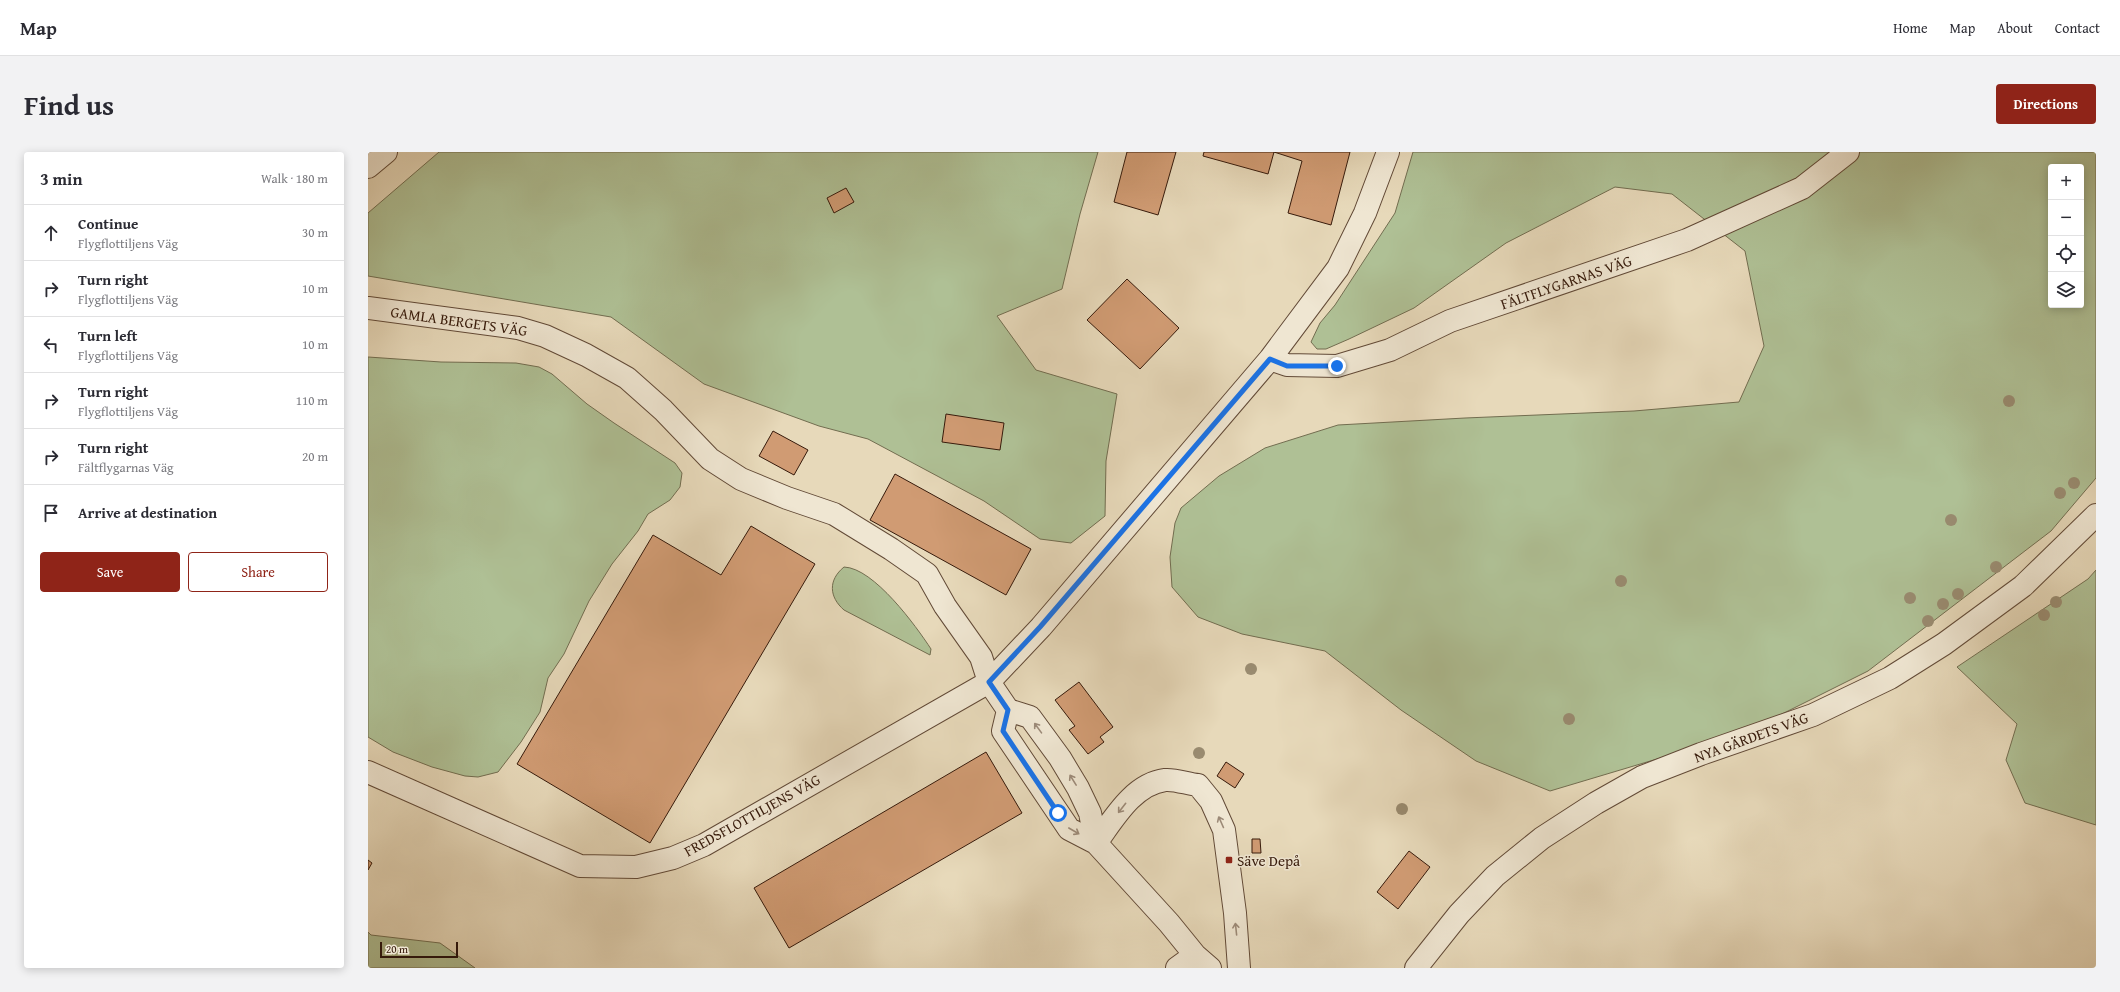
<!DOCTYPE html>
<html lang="en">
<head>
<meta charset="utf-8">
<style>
	:root { --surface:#fff; --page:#f2f2f3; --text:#2b2b33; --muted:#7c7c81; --line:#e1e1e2; --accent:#8f2418 }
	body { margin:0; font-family:"Gentium Book Plus",serif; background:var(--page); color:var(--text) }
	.controls { position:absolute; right:12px; top:12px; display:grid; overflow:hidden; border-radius:4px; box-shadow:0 2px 10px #0003 }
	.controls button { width:36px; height:36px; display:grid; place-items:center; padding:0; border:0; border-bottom:1px solid var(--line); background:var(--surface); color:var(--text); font:20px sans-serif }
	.scale { position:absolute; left:12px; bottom:10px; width:78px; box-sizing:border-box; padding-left:4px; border:2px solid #361a0b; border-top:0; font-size:11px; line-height:14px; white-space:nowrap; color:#361a0b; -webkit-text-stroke:3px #efe6d2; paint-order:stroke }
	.stop { position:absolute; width:12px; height:12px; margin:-9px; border:3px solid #1a73e8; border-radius:50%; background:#fff }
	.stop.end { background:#1a73e8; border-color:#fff; box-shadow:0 1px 4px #0008 }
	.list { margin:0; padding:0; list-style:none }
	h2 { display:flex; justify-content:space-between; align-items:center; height:52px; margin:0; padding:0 16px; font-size:17px }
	h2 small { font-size:13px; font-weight:400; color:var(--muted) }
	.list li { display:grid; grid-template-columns:26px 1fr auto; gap:12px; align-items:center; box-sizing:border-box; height:56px; padding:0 16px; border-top:1px solid var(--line) }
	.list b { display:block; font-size:15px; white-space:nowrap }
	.list p { margin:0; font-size:13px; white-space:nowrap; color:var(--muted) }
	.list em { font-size:13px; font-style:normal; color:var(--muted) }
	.actions { display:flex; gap:8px; padding:12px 16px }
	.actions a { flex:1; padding:9px 0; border:1px solid var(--accent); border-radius:4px; text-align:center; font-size:14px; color:var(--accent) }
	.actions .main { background:var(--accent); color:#fff }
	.icon { flex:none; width:22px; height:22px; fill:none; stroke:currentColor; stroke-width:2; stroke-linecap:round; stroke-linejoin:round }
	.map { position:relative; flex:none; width:1728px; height:816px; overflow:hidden; border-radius:4px }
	header { display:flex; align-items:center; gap:24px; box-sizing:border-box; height:56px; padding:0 20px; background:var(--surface); border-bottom:1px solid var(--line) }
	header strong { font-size:19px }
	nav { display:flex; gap:22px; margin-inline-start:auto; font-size:14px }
	.intro { display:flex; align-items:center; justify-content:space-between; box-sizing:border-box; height:96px; padding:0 24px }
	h1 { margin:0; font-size:28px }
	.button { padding:10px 18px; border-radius:4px; background:var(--accent); color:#fff; font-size:14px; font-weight:700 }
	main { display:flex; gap:24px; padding:0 24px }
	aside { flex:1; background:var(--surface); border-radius:4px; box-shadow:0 2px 10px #0003 }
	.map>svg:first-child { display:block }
	.green { fill:#afc095; stroke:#726d50; fill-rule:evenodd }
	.building { fill:#d09b73; stroke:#361a0b }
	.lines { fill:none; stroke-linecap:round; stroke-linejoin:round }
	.minor-casing { stroke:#624a37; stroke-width:24 }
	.minor { stroke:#efe6d2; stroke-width:22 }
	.tree { fill:#998b70 }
	.oneway { stroke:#9c8a78 }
	.route { stroke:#1a73e8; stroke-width:5 }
	.poi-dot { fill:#8f2418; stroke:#efe6d2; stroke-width:1.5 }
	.labels { text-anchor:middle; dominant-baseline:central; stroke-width:3; stroke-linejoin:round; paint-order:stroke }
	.street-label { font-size:15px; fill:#361a0b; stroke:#efe6d2 }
	.poi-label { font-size:15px; fill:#361a0b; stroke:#efe6d2; text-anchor:start }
</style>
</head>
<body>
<header>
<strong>Map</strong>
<nav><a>Home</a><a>Map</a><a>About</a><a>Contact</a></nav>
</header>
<div class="intro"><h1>Find us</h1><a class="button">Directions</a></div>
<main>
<aside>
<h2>3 min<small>Walk · 180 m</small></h2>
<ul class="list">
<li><svg class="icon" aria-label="ahead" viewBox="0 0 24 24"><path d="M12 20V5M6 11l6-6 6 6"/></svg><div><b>Continue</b><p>Flygflottiljens Väg</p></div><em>30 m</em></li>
<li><svg class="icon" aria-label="right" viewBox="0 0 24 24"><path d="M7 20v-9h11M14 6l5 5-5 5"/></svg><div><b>Turn right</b><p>Flygflottiljens Väg</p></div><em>10 m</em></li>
<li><svg class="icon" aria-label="left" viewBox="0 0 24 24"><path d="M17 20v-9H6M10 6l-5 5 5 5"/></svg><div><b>Turn left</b><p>Flygflottiljens Väg</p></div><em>10 m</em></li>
<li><svg class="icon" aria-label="right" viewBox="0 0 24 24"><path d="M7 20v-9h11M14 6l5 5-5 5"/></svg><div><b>Turn right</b><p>Flygflottiljens Väg</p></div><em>110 m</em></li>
<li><svg class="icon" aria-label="right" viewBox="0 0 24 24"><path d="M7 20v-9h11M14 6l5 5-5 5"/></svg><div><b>Turn right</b><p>Fältflygarnas Väg</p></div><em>20 m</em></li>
<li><svg class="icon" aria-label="arrive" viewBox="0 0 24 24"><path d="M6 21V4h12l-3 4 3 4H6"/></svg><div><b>Arrive at destination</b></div></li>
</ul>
<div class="actions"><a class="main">Save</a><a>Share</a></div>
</aside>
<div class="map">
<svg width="1728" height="816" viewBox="0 0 1728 816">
	<rect width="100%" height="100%" fill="#e7d9ba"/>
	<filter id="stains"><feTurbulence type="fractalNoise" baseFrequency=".005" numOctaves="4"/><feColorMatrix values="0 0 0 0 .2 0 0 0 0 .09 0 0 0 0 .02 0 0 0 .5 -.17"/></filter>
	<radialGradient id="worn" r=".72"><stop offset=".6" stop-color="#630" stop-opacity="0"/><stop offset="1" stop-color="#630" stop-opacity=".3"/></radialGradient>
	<!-- green -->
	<path class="green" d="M71 0H730L712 62 694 137 629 164 668 218 749 242 738 309 737 364 703 391 672 387 616 349 500 287 451 274 336 232 243 165 0 124V61Z
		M1045 0H1728V326L1683 379 1500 519 1376 581 1182 639 1108 609 1033 558 957 499 874 482 830 465 804 435 802 405 807 371 813 356 851 324 897 296 970 273 1097 266 1266 259 1371 250 1396 194 1377 99 1304 42 1247 35 1138 91 1046 156 981 187 958 197H949L943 190 952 171 967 153 1027 61ZM1683 15H1713V153H1683Z
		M0 205 73 210 148 211 171 215 184 222 219 252 246 271 307 311 314 321 312 335 302 348 280 362 270 379 244 412 221 449 196 502 180 526 172 560 153 590 130 620 110 625 97 624 64 615 25 600 0 585Z
		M476 415C506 416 548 474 563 497L562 503 476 458C461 445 460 428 476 415Z
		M1728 418V673L1657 651 1638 608 1649 572 1589 515 1720 427Z
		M0 780 3 783 72 791 107 816H0Z"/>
	<!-- building -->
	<path class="building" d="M759 0H808L790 63 746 50Z
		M836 0H982L963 73 920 61 934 9 906 0 900 22 835 4Z
		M478 36 486 50 466 61 459 46Z
		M759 127 811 176 772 217 719 168Z
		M578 262 636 271 632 298 574 290Z
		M405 279 440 298 426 323 391 304Z
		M527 322 663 397 638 443 502 368Z
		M383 374 447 412 282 691 149 612 285 383 353 423Z
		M711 530 745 575 732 585 736 590 720 602 701 578 707 574 687 548Z
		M618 600 654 661 421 796 386 736Z
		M858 610 876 622 867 636 849 624Z
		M884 687H892L893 701H884Z
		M1041 699 1062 715 1030 757 1009 740Z
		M0 708 4 711 0 718Z"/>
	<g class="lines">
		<defs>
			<path id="minor" d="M0 15 18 0
				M0 156 150 176 177 184 218 203 259 226 295 258 342 307 373 327 419 346 466 362 523 397 559 422 577 454 613 505 621 530 640 558 662 565 692 606 710 636 722 661 728 691
				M902 207 919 213 969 214 1022 198 1082 169 1319 88 1434 36 1480 0
				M640 558 635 579 701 677 728 691 801 771 827 803 842 816
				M0 620 212 714 268 715 305 706 336 693 621 530 673 475 902 207 970 116 997 61 1020 0
				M728 691C745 668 765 632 797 628 807 627 820 632 830 633L843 649 856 678 867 761 871 816
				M809 816 827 803
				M1048 816 1091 762 1127 724 1174 686 1228 651 1274 625 1333 602 1445 563 1522 526 1576 492 1655 434 1728 363"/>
		</defs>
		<!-- minor casing -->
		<use href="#minor" class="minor-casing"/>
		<!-- minor -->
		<use href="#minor" class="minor"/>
	</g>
	<!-- trees -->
	<g class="tree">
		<circle cx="1641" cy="249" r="6"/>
		<circle cx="1706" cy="331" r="6"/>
		<circle cx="1692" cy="341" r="6"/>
		<circle cx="1583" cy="368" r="6"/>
		<circle cx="1628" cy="415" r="6"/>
		<circle cx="1253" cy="429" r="6"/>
		<circle cx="1590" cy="442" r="6"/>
		<circle cx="1542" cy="446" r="6"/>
		<circle cx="1688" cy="450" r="6"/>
		<circle cx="1575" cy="452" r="6"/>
		<circle cx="1676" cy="463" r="6"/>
		<circle cx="1560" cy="469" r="6"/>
		<circle cx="883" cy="517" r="6"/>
		<circle cx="1201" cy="567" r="6"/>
		<circle cx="831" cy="601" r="6"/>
		<circle cx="1034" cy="657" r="6"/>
	</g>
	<!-- one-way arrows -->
	<defs><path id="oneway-shaft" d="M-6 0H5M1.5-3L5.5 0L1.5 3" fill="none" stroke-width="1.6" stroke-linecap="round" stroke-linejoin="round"/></defs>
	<g class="oneway">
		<use href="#oneway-shaft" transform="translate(670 576) rotate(-126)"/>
		<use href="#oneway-shaft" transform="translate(705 628) rotate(-122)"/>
		<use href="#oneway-shaft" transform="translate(754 656) rotate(128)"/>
		<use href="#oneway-shaft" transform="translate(853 670) rotate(-114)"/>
		<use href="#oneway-shaft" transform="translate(706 679) rotate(30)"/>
		<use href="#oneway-shaft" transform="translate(868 777) rotate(-96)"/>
	</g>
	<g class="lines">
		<!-- route -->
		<path class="route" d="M690 661 635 579 640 558 621 530 672 475 902 207 919 214H969"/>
	</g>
	<!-- markers -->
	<rect class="poi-dot" x="857" y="704" width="8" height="8" rx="2"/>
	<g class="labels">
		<!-- street labels -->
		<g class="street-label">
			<text transform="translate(1198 130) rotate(-19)">FÄLTFLYGARNAS VÄG</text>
			<text transform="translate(91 169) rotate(8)">GAMLA BERGETS VÄG</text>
			<text transform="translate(1383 585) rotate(-20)">NYA GÄRDETS VÄG</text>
			<text transform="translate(384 663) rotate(-29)">FREDSFLOTTILJENS VÄG</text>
		</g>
		<!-- poi labels -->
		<g class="poi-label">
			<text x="869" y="708">Säve Depå</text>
		</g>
	</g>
	<rect width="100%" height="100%" filter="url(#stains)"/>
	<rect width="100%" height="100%" fill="url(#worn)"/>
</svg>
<div class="controls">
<button>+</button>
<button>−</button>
<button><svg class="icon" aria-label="locate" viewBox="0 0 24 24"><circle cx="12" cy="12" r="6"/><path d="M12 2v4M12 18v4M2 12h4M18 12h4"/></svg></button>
<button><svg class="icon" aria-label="layers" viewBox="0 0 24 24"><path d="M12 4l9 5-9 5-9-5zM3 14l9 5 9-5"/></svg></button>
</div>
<div class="scale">20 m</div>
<div class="stop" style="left:690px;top:661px"></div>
<div class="stop end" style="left:969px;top:214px"></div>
</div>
</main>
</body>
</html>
